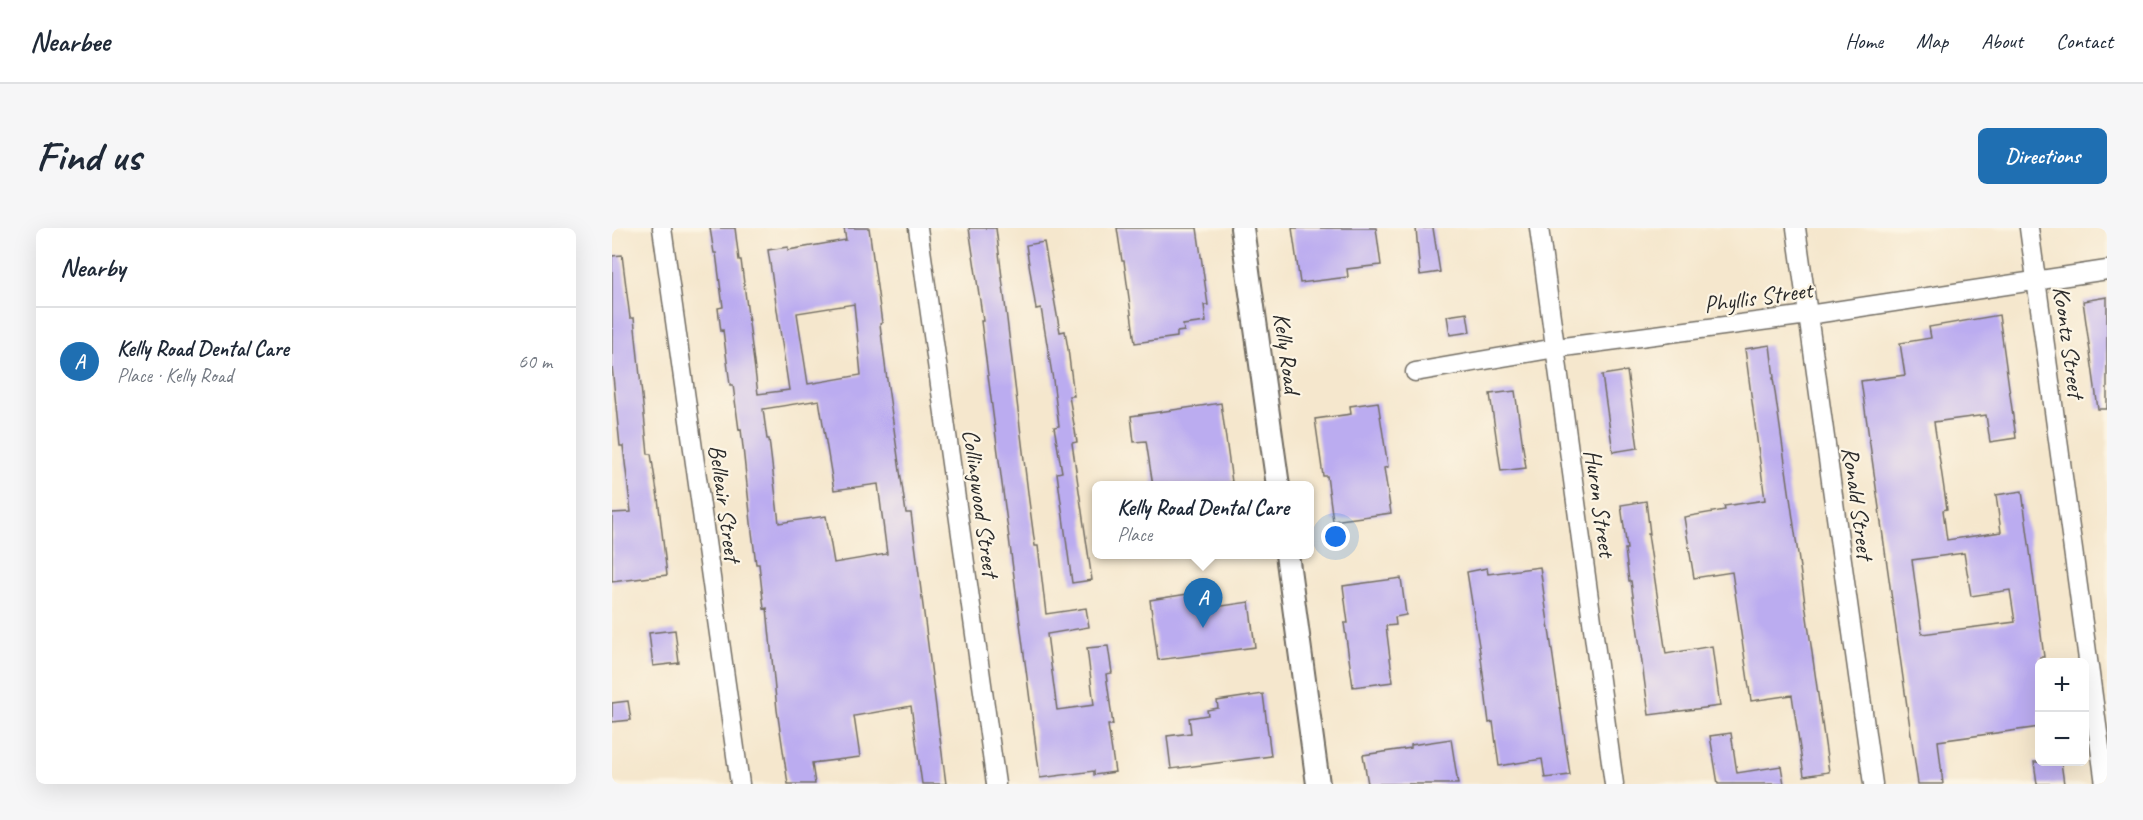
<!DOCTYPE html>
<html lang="en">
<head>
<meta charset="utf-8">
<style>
	:root { --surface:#fff; --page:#f6f6f7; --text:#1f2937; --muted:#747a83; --line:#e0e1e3; --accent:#1f6fb2 }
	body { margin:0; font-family:Caveat,sans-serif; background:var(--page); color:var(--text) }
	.controls { position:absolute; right:18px; bottom:18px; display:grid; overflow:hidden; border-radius:9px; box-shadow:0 6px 24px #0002 }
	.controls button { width:54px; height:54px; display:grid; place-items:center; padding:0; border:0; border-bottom:2px solid var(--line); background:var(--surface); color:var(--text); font:30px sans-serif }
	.you { position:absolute; left:724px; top:309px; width:21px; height:21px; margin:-15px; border:4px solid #fff; border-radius:50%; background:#1a73e8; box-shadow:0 0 0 9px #1a73e833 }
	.badge { display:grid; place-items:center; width:39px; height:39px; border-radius:50%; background:var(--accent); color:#fff; font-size:20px; font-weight:700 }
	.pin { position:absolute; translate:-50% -50px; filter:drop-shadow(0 2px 3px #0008) }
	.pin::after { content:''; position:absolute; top:32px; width:21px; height:18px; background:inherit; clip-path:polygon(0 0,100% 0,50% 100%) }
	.popup { position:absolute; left:480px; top:253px; width:222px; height:78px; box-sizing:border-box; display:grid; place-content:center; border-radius:9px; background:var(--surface); filter:drop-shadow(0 2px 4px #0005); font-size:20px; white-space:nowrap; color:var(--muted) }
	.popup b { font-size:22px; color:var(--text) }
	.popup::after { content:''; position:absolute; left:50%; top:100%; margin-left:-12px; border:12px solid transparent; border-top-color:var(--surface) }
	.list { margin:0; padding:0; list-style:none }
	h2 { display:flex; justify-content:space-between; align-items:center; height:78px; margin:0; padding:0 24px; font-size:26px }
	h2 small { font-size:20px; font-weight:400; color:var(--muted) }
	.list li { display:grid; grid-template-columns:39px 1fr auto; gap:18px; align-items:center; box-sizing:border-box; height:108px; padding:0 24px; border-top:2px solid var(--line) }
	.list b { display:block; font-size:22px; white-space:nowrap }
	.list p { margin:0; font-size:20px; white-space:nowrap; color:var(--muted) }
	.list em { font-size:20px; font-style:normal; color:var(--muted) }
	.map { position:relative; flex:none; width:1495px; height:556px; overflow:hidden; border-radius:9px }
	header { display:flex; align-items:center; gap:36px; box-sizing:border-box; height:84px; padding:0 30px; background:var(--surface); border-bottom:2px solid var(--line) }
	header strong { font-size:28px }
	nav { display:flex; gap:33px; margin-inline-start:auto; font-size:21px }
	.intro { display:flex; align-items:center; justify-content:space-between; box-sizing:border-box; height:144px; padding:0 36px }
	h1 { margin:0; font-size:42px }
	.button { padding:15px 27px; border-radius:9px; background:var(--accent); color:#fff; font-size:21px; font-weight:700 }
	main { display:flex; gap:36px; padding:0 36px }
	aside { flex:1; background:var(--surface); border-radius:9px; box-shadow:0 6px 24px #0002 }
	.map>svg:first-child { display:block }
	.building { fill:#bbacf0; fill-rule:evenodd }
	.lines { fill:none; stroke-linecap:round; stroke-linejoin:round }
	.minor-casing { stroke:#726d64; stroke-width:21 }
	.tertiary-casing { stroke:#726d64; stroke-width:26 }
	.minor { stroke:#fff; stroke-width:18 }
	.tertiary { stroke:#fff; stroke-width:22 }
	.labels { text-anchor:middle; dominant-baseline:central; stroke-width:4.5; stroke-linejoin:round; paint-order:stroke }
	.street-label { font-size:24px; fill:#2b2b2b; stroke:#fcf5e5 }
</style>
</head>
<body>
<header>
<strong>Nearbee</strong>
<nav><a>Home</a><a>Map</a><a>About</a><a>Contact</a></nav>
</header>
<div class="intro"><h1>Find us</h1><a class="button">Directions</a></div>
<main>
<aside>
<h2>Nearby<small></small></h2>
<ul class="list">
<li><span class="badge">A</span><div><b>Kelly Road Dental Care</b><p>Place · Kelly Road</p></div><em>60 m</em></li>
</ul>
</aside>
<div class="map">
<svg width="1495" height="556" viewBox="0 0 1495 556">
	<rect width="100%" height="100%" fill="#fcf5e5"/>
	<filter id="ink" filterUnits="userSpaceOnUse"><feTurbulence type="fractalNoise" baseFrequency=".0167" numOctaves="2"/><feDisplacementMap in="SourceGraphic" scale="12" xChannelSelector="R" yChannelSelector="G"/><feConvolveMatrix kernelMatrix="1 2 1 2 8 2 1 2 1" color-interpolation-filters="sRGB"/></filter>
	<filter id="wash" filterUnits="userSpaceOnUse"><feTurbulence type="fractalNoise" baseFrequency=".008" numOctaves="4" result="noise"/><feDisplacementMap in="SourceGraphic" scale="24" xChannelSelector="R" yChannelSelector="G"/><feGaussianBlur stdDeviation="1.35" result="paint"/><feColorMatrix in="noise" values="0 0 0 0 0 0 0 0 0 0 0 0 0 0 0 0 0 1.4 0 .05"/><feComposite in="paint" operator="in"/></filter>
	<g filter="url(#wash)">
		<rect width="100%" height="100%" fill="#f5e7cd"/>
		<g id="blocks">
			<!-- building -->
			<path class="building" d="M98 0H123L127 32H129L146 166 177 162 156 22 176 19V22L234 12 232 0H257L270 95 268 96 275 152 294 285H299L334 556H310L299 478 242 488 248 529 200 535 203 556H176L165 482 155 380 152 381 147 336H144L140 304 129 201 127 202 121 157H118L111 102 109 103 106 80 111 79 104 25H102ZM242 76 249 147 196 156 185 85ZM207 172 222 262 266 256 275 326 222 335 214 288 167 295 157 211H155L151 181Z
				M357 0H384L417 273 423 318H426L434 386 474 380 477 399 435 406 445 482 482 477 475 420 496 418 500 445 494 446 501 497H496L503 544 482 547V543L428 550 369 93H371Z
				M505 0H585L596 77H592L594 94 571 97 572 103 565 104V109L523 115 512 33H510Z
				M680 0H764L769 37 735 41 736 49 688 55Z
				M804 0H821L828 44 808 47Z
				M432 14 448 104 453 103 456 121 462 168H457L465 214 460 215 480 352 460 355 445 245 450 244 442 199 447 198 441 152 429 80 424 81 414 17Z
				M10 27 18 90H22L36 226H39L46 270 55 347 0 354V285L19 284 11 218H8L0 138V28Z
				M1495 69V181H1486L1471 73Z
				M855 85 858 104 838 107 835 88Z
				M1387 87 1404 210 1378 214 1374 187 1322 194 1335 281 1331 282 1335 312 1389 304 1384 267 1410 263 1432 429H1428V499L1326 513 1331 556H1306L1249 153 1293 147 1288 115 1319 110 1317 99ZM1352 325 1359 368 1398 362 1403 394 1310 406 1300 332Z
				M1158 117 1162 150H1161L1217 544 1192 548 1180 467 1139 473 1120 344 1082 350 1072 289 1113 282 1112 278 1153 272 1133 121Z
				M1015 143 1026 220 1001 224 990 147Z
				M903 163 914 240 889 243 878 166Z
				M766 174 776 239 772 240 779 285 721 293 715 248H711L703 191 739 186 738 178Z
				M609 175 620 254 594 258H541L534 213 522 214 519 188Z
				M1034 273 1038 306H1036L1054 426 1100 418 1108 478 1037 487 1019 353H1017L1013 321H1015L1009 277Z
				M928 339 958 547 933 550 930 531 887 538 881 494 877 495 869 430 855 344 875 340 876 346Z
				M789 350 794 387 783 389 784 397 774 398 781 454 741 459 732 395H736L731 358Z
				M588 364 590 381 637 374 643 419 546 432 538 372Z
				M63 402 67 435 41 438 37 405Z
				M651 466 659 528 559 541 555 508 579 505 577 490 596 487 595 482 606 480 605 473Z
				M16 473 19 492 0 494V475Z
				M1119 505 1125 545 1169 538 1172 556H1106L1098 508Z
				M839 511 846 556H756L751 527 799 520V517Z
				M1422 534H1449L1452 556H1425Z"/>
		</g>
	</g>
	<g filter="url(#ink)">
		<use href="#blocks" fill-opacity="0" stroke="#726d64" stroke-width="1.5"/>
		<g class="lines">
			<defs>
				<path id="minor" d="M50 0 128 556
					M306 0 384 556
					M927 0 1002 556
					M1184 0 1261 556
					M1417 0 1493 556
					M803 144 944 120 1196 87 1495 42"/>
				<path id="tertiary" d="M630 0 666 258
					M675 326 706 556"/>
			</defs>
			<!-- minor casing -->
			<use href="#minor" class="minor-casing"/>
			<!-- tertiary casing -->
			<use href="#tertiary" class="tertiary-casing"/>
			<!-- minor -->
			<use href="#minor" class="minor"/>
			<!-- tertiary -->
			<use href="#tertiary" class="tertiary"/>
		</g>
	</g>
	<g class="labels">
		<!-- street labels -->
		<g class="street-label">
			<text transform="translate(1146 69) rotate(-8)">Phyllis Street</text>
			<text transform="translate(1457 114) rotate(82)">Koontz Street</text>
			<text transform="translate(675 125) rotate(82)">Kelly Road</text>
			<text transform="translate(113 275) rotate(82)">Belleair Street</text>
			<text transform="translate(369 275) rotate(82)">Collingwood Street</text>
			<text transform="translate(988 275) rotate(82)">Huron Street</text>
			<text transform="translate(1246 275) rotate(82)">Ronald Street</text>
		</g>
	</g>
</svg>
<div class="controls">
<button>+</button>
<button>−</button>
</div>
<div class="you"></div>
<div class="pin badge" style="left:591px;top:400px">A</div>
<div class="popup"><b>Kelly Road Dental Care</b>Place</div>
</div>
</main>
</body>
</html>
